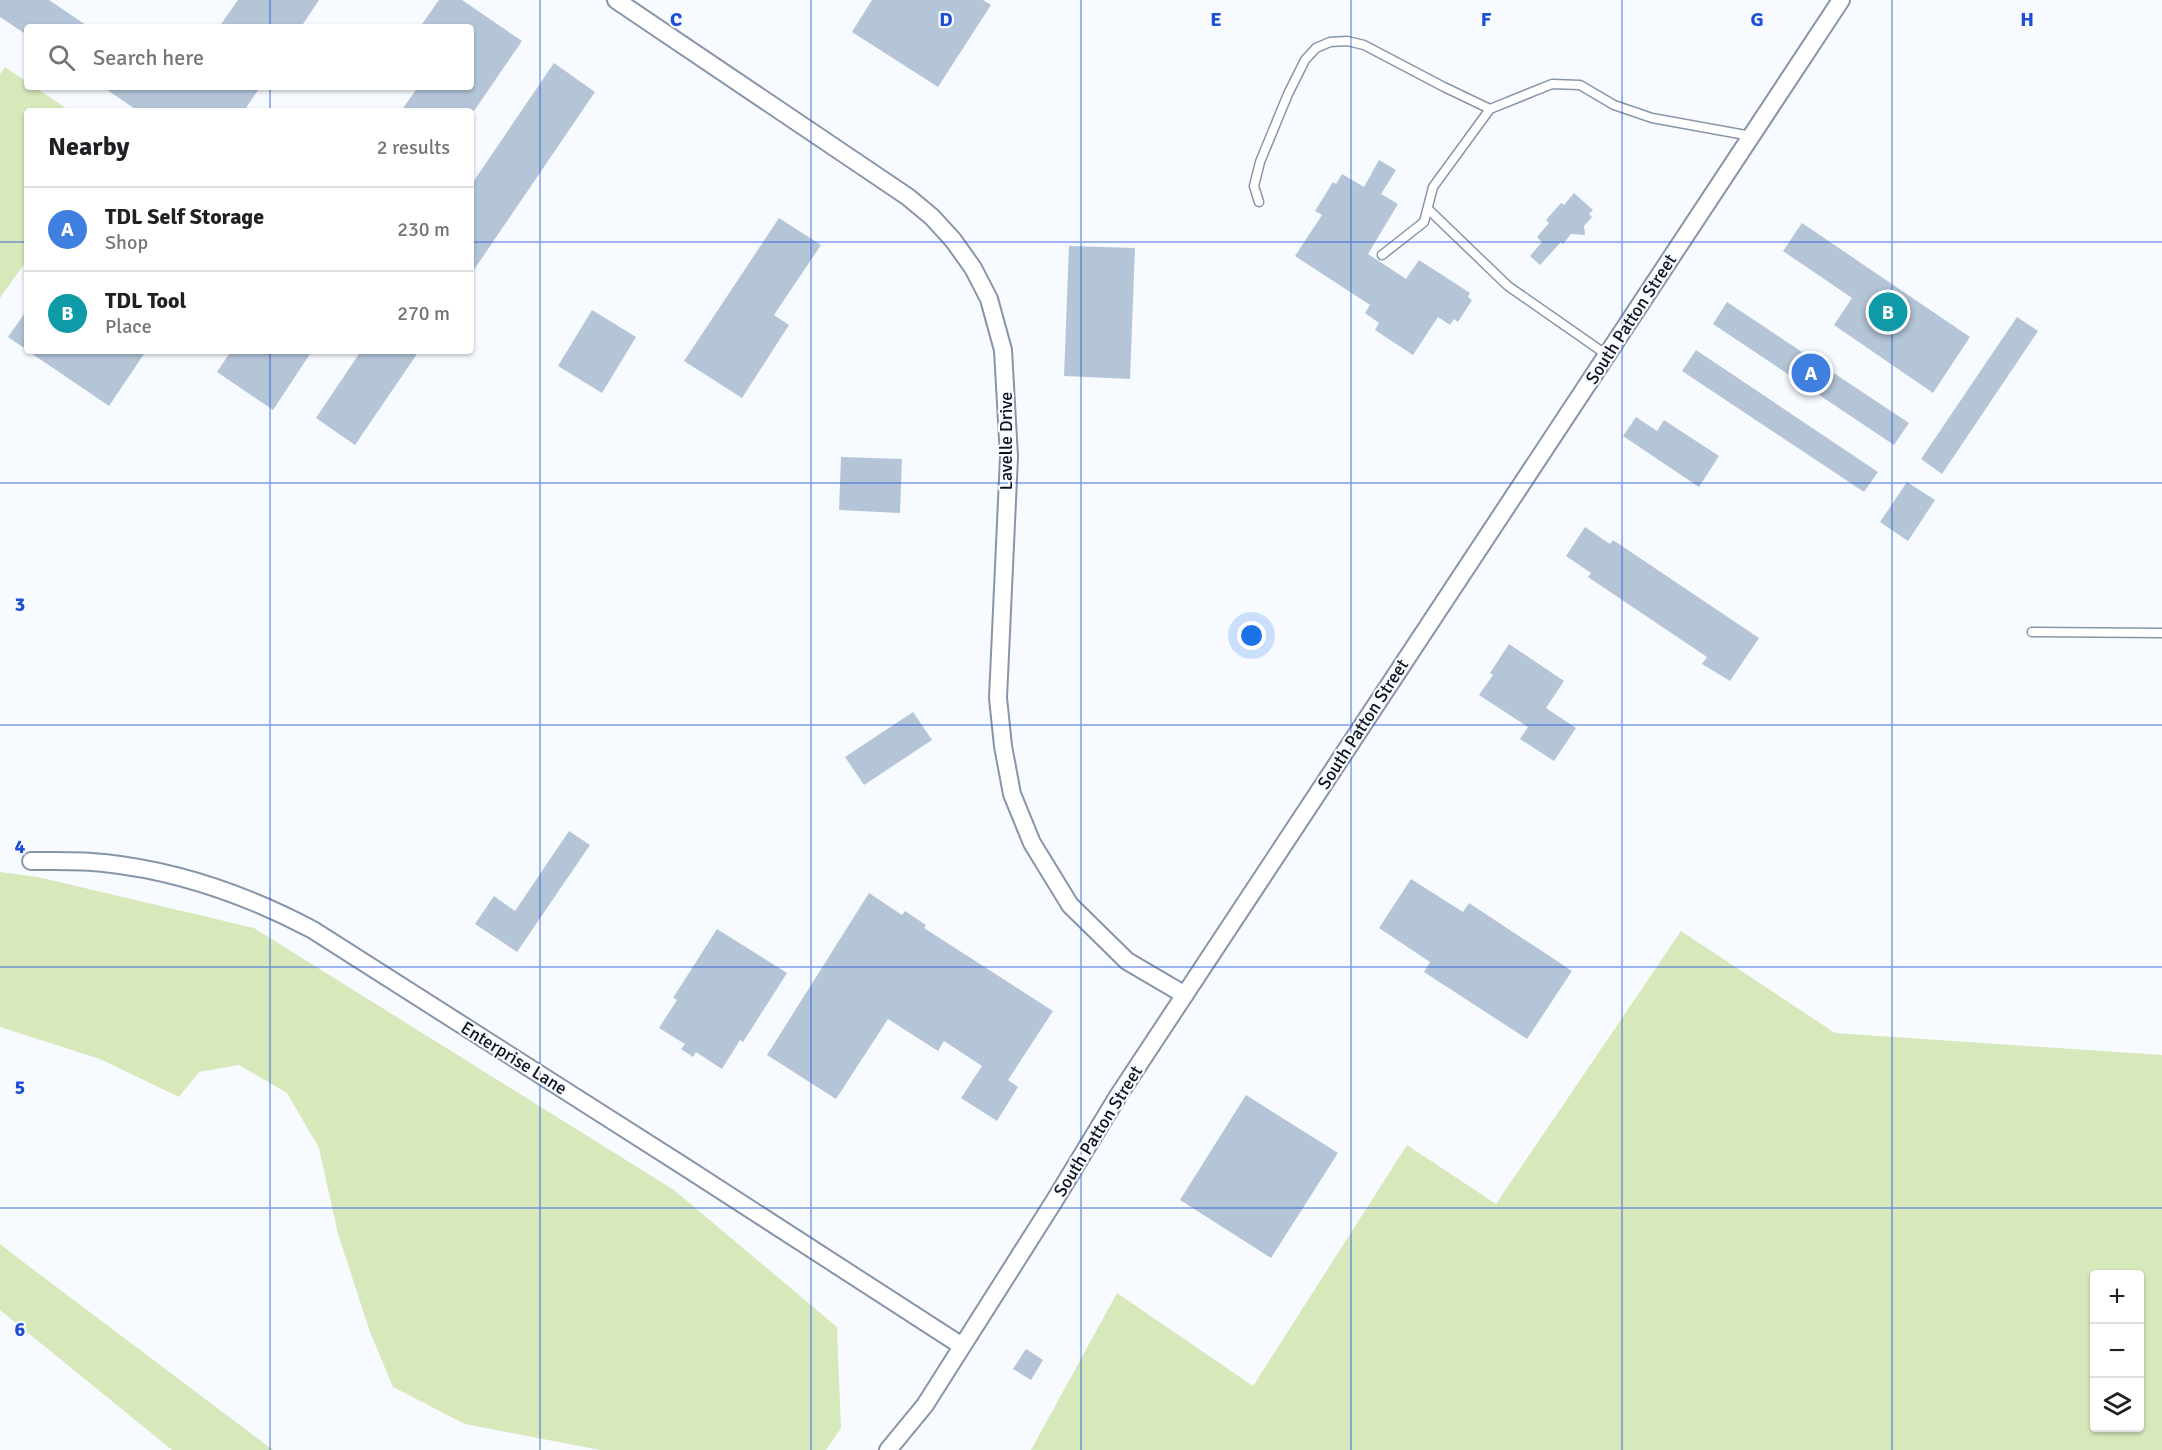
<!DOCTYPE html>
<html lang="en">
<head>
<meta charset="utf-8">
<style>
	:root { --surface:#fff; --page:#f2f2f2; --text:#202124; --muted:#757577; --line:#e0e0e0; --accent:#db2777 }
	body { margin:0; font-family:Signika,sans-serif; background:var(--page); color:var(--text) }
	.controls { position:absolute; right:18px; bottom:18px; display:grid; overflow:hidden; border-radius:6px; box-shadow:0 2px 4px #0004 }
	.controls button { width:54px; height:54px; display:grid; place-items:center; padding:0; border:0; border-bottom:2px solid var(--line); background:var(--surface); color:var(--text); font:30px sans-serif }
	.you { position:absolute; left:1252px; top:636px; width:21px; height:21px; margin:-15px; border:4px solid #fff; border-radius:50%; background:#1a73e8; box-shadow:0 0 0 9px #1a73e833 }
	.badge { display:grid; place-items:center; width:39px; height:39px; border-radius:50%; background:var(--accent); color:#fff; font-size:20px; font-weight:700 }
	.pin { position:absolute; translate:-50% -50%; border:3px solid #fff; box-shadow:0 2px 6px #0006 }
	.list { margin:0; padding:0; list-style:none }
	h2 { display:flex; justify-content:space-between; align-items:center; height:78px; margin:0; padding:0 24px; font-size:26px }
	h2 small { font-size:20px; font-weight:400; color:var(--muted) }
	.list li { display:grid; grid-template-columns:39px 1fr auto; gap:18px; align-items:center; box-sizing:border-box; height:84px; padding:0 24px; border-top:2px solid var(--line) }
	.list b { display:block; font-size:22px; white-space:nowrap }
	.list p { margin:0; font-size:20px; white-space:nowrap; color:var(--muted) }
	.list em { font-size:20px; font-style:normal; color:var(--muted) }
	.icon { flex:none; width:33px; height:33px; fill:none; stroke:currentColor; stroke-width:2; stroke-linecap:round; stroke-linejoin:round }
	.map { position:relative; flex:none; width:2162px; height:1450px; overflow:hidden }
	.search { position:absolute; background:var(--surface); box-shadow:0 2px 4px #0004; left:24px; top:24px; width:450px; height:66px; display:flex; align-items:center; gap:15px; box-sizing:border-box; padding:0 21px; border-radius:6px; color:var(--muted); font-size:22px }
	.panel { position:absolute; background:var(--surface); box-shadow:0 2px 4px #0004; left:24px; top:108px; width:450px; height:246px; border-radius:6px }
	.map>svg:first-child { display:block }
	.green { fill:#d7e8bb; fill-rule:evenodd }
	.building { fill:#b4c5d8 }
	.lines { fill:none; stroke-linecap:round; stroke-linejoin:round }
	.service-casing { stroke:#8696a9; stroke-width:11 }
	.minor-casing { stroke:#8696a9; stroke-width:20 }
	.service { stroke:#fff; stroke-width:8 }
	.minor { stroke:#fff; stroke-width:16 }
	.grid { fill:none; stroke:#1d4ed8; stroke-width:1.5; stroke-opacity:0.55 }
	.labels { text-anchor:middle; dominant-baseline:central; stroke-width:4.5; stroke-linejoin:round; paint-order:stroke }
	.street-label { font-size:18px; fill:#0f151c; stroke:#f7fbff }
	.grid-label { font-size:20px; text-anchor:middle; font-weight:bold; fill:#1d4ed8; stroke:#f7fbff; stroke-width:4.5; stroke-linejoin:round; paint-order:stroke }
</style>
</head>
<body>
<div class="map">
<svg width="2162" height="1450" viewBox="0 0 2162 1450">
	<rect width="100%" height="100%" fill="#f7fbff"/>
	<!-- green -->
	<path class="green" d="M5 67 27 82V87H35L70 111H27V260L0 298V74Z
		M0 872 38 877 254 928 674 1190 837 1327 841 1428 826 1450H600L465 1424 393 1387 370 1332 338 1234 319 1148 287 1093 239 1065 199 1072 179 1097 100 1059 0 1027Z
		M1681 931 1835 1033 2162 1055V1450H1031L1117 1293 1253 1386 1407 1145 1496 1204ZM2140 1274V1428H2094V1274Z
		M0 1244 22 1261 273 1450H172L0 1310Z"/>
	<!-- building -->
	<path class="building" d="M0 0H49L89 27H27V35L0 17Z
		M238 0H319L301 27H219Z
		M439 0H462L522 41 474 111H401L418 87H471V27H420Z
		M872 0H983L991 5 938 87 852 32Z
		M554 63 595 92 471 274V185Z
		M103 87H260L244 111H138Z
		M1379 160 1396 170 1381 194 1398 204 1368 254 1406 279 1419 260 1470 293 1468 297 1472 300 1458 322 1454 319 1450 325 1438 317 1413 355 1375 330 1379 323 1365 313 1370 305 1295 256 1322 215 1315 211 1333 182 1336 184 1342 174 1364 187Z
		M1574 193 1593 210 1589 214 1592 217 1584 226 1585 235 1571 234 1563 244 1561 242 1540 265 1530 256 1542 242 1537 237 1549 223 1546 220 1561 203 1564 205Z
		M779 218 821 245 774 315 789 325 742 398 684 361Z
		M1802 223 1970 337 1933 393 1834 325 1852 298 1783 251Z
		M1069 246 1135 248 1130 379 1064 376Z
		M1727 302 1909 423 1894 445 1713 324Z
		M27 310V350L8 337Z
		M592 310 636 337 602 393 558 366Z
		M2017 317 2038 331 1942 474 1921 459Z
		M1696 350 1878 472 1864 492 1682 371Z
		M28 351H146L109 406Z
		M231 351H312L273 410 217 372Z
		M361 351H419L355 445 316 418Z
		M1636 417 1657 431 1664 420 1719 456 1699 487 1623 436Z
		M841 457 902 459 900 513 839 510Z
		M1907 482 1935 500 1908 541 1880 522Z
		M1585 527 1610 544 1613 540 1759 638 1730 681 1702 664 1707 657 1588 577 1591 573 1566 556Z
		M1509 644 1564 681 1546 708 1576 728 1554 761 1520 739 1528 727 1479 695 1493 675 1490 673Z
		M913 712 932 740 864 785 845 757Z
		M569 831 590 845 517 952 475 924 494 896 515 911Z
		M1411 879 1463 912 1469 903 1572 971 1527 1039 1424 972 1430 962 1379 928Z
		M869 893 902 915 905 911 926 925 924 928 1053 1011 1008 1080 1018 1087 997 1121 961 1098 982 1066 944 1041 938 1051 888 1019 836 1099 767 1055Z
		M717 929 787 973 743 1042 740 1040 722 1069 696 1052 693 1057 681 1049 685 1044 659 1028 677 1000 673 998Z
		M1246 1095 1338 1153 1271 1258 1180 1200Z
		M1026 1349 1043 1360 1031 1380 1013 1369Z"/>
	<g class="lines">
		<defs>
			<path id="service" d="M1259 202 1254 186 1260 162 1288 94 1305 60 1316 48 1330 42 1347 41 1364 45 1444 87 1490 109
				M1428 209 1508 286 1607 355
				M1382 255 1424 222 1433 187 1490 109 1552 84 1580 85 1614 105 1652 118 1751 136
				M2032 632 2162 633"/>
			<path id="minor" d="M616 0 908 197 932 217 953 240 973 268 989 299 1003 350 1009 457 998 698 1003 746 1012 794 1032 843 1070 905 1127 961 1185 995
				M31 861C55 861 80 860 104 863 179 871 247 895 313 930L685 1167 962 1346
				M888 1450 925 1405 1053 1203 1118 1096 1841 0"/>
		</defs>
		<!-- service casing -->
		<use href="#service" class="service-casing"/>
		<!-- minor casing -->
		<use href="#minor" class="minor-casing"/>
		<!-- service -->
		<use href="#service" class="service"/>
		<!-- minor -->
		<use href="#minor" class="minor"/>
	</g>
	<!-- grid -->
	<path class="grid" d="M270 0V27M540 0V1450M811 0V1450M1081 0V1450M1351 0V1450M1622 0V1450M1892 0V1450M270 87V111M0 242H27M471 242H2162M270 351V1450M0 483H2162M0 725H2162M0 967H2162M0 1208H2162"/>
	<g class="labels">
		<!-- street labels -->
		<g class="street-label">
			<text transform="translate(1631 319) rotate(-57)">South Patton Street</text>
			<text transform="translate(1006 441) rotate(-90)">Lavelle Drive</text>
			<text transform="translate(1363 724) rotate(-57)">South Patton Street</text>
			<text transform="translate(514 1058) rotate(32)">Enterprise Lane</text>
			<text transform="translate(1098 1131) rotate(-58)">South Patton Street</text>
		</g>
	</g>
	<g class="grid-label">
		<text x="676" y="26">C</text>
		<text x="946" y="26">D</text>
		<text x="1216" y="26">E</text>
		<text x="1486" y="26">F</text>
		<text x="1757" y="26">G</text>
		<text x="2027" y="26">H</text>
		<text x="20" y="611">3</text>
		<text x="20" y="853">4</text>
		<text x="20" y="1094">5</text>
		<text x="20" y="1336">6</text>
	</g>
</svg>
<div class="controls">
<button>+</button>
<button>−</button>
<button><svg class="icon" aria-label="layers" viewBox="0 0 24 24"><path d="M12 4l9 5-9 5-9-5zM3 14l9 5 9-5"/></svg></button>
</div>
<div class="you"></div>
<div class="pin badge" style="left:1811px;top:373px;background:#3f7fe0">A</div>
<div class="pin badge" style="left:1888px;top:312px;background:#0f9aa8">B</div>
<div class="search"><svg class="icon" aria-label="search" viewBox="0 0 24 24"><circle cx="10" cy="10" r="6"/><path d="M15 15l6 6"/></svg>Search here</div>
<section class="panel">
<h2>Nearby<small>2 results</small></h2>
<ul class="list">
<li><span class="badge" style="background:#3f7fe0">A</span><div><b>TDL Self Storage</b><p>Shop</p></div><em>230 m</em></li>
<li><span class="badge" style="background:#0f9aa8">B</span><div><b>TDL Tool</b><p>Place</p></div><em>270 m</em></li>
</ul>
</section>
</div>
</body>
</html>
